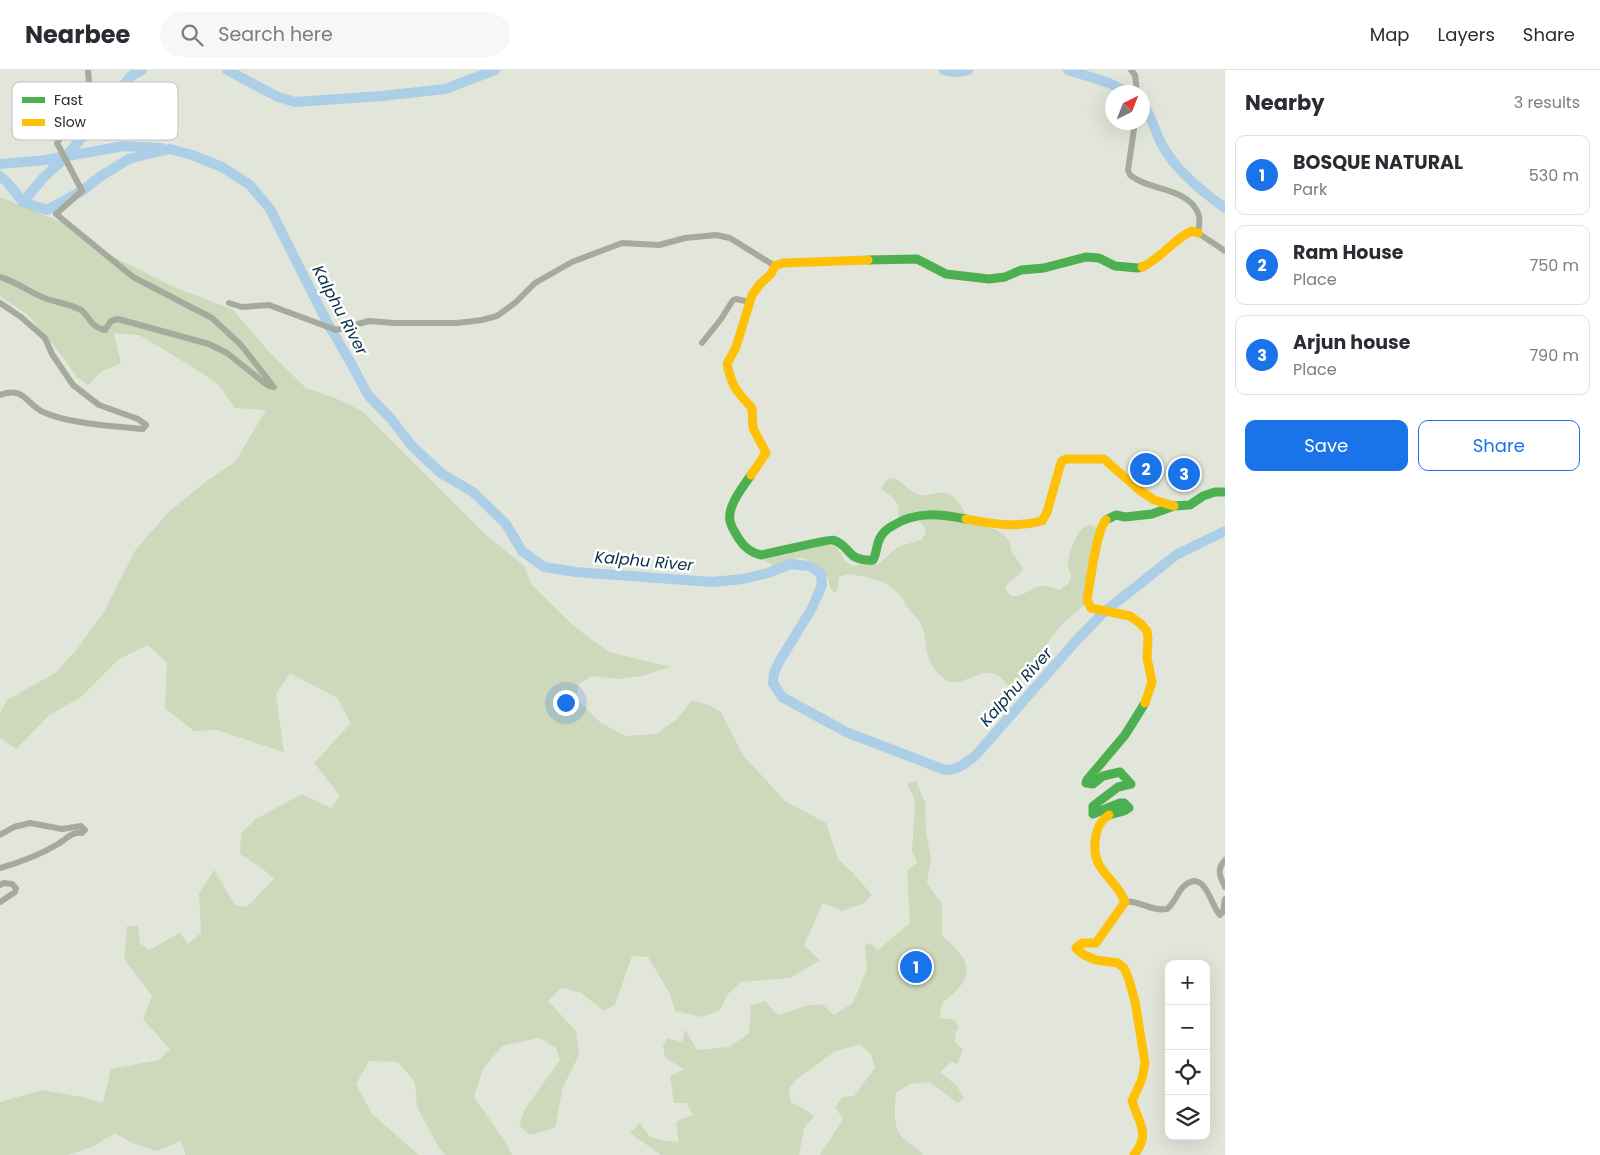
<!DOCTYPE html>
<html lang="en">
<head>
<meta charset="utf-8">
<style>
	:root { --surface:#fff; --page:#f7f7f7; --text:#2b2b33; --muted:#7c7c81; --line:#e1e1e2; --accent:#1a73e8 }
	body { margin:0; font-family:Poppins,sans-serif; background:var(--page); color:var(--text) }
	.controls { position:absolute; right:15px; bottom:15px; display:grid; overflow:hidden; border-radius:10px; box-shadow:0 5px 20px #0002 }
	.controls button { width:45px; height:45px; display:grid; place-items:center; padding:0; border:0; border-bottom:1px solid var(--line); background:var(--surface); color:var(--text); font:25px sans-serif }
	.compass { position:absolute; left:1105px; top:15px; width:45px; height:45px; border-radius:50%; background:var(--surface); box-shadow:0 5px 20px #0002; rotate:42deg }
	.you { position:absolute; left:565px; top:632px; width:18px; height:18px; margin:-12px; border:4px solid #fff; border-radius:50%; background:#1a73e8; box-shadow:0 0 0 8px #1a73e833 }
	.badge { display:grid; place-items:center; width:32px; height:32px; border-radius:50%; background:var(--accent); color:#fff; font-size:16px; font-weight:700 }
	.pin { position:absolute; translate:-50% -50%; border:2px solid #fff; box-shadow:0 1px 5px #0006 }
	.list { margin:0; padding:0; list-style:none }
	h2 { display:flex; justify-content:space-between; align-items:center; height:65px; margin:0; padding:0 20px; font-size:21px }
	h2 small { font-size:16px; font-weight:400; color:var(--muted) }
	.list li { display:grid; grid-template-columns:32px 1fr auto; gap:15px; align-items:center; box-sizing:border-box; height:80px; margin:0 10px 10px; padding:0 10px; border:1px solid var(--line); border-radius:10px }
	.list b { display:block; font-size:19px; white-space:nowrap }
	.list p { margin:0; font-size:16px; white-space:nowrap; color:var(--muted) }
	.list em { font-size:16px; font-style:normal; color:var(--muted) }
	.actions { display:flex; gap:10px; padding:15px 20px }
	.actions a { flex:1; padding:11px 0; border:1px solid var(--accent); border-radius:10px; text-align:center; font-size:18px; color:var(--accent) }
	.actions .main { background:var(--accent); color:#fff }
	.icon { flex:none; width:28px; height:28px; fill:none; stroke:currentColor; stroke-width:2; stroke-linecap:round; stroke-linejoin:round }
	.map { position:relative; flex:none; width:1225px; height:1085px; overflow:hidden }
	header { display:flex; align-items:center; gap:30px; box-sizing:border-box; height:70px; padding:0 25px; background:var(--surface); border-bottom:1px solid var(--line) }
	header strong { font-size:24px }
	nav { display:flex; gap:28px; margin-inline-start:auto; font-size:18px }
	.search { width:350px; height:45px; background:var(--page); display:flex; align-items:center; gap:12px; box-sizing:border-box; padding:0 18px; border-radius:28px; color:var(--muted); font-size:19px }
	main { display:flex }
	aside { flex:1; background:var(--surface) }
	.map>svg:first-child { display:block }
	.green { fill:#ced8bb }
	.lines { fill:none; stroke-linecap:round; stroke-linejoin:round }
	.river { stroke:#accee6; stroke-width:10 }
	.street { stroke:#a6aa9c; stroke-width:6 }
	.fast { stroke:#4caf50; stroke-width:9 }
	.slow { stroke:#ffc107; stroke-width:9 }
	.labels { text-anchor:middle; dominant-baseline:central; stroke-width:5; stroke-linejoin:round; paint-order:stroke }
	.water-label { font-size:16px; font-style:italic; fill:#0b2f4a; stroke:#fff }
	.key { fill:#fff; stroke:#bfc0be; stroke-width:1 }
	.key-label { font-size:14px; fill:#2a2d25 }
</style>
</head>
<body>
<header>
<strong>Nearbee</strong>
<div class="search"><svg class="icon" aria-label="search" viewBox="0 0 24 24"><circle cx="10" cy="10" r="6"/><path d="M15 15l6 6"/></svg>Search here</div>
<nav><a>Map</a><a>Layers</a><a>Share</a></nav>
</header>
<main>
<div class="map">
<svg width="1225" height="1085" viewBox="0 0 1225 1085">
	<rect width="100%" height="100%" fill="#e2e6da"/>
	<!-- green -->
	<path class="green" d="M0 127 71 156 108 184 176 218 232 239 271 284 306 318 335 328 362 341 485 464 524 496 531 514 576 558 609 582 671 597 642 606 618 609 592 606 579 614 576 628 601 653 626 666 656 664 677 649 692 630 709 635 721 642 743 685 785 731 826 753 838 789 853 803 872 825 864 833 842 841 823 833 804 875 820 890 790 908 741 912 728 924 720 940 702 947 675 941 670 924 648 887 632 886 615 935 604 941 580 922 561 918 548 931 576 961 579 985 563 1017 555 1058 530 1065 519 1056 525 1039 560 990 556 978 539 968 502 976 483 999 474 1027 506 1073 512 1085H446L439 1078 417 1037 415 1012 398 992 369 991 356 1014 372 1044 419 1085H185V1082L181 1071 157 1081 132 1073 115 1063 92 1077 67 1085H0V1032L42 1020 87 1028 103 1033 111 999 159 990 170 979 143 949 152 926 124 889 127 856H138L140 873 149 880 180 863 188 874 201 863 199 823 214 800 235 835 247 837 274 809 264 800 240 784 241 763 256 749 302 724 331 738 340 726 314 693 351 653 337 628 290 603 276 624 284 682 217 660 194 661 165 638 167 593 148 575 119 589 81 627 49 645 16 679 0 668V643L7 630 55 603 78 578 105 540 136 479 169 442 204 413 235 392 266 340 235 338 217 313 181 290 139 265 114 263 121 293 101 302 88 315 77 307 63 287 28 245 0 226Z
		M890 408C902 409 907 420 917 424 924 427 929 424 937 423 955 421 961 434 967 448 980 455 1000 457 1008 470 1011 474 1010 478 1012 482 1015 488 1020 492 1023 498L1020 504 1005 516C1011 538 1029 518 1040 516 1046 515 1054 518 1060 520L1068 514 1071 508C1071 503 1068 500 1068 496 1068 484 1081 441 1098 460L1095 513 1086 534 1065 551 1057 560 1023 608 1016 614 1009 615C1005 613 1001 607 997 605 980 596 959 620 946 610 926 594 928 586 924 563 922 552 915 546 908 538 905 534 903 528 900 525 886 509 867 507 848 504L839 507 838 518 835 523C829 519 830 515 828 509 825 501 810 488 801 488 793 488 782 493 774 496L764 490 765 488 827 473 836 476 845 491 852 496 866 494H879L897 477 921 470 926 462C924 451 911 444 900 447L898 444C902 432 890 426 882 419L884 413Z
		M916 711 925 732 926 762 931 789 927 813 942 834V866C948 871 954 876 959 882 977 904 959 920 942 933L940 948 955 950 959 957 956 962 955 972 963 980 957 994 951 992 940 1002 957 1016 964 1028 958 1033 930 1012 910 1014 896 1023C895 1036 893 1051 899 1063 903 1070 917 1077 923 1085H820L843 1049 835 1037 843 1027 854 1026 875 998 871 984 860 974 836 981 798 1008 789 1018 791 1032 806 1040 814 1047 804 1058 799 1085H661L630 1063 640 1053 650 1067 666 1071 679 1072 676 1053 679 1050 693 1045 686 1033H674L670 1006 684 999 665 988 663 976 667 968 682 972 685 959 697 980 729 977 749 963 751 935 765 931 778 945 805 936 822 934 834 945 853 933 867 899 865 876 870 873 878 880 910 853 907 801 917 792 912 781 915 735 914 728 907 714Z"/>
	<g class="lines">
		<!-- river -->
		<path class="river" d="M227 0 278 27 295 32 382 26 445 19 495 0
			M944 0 956 2 968 0
			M1068 0 1109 13 1127 22
			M1142 33C1151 45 1154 58 1160 71 1174 99 1200 120 1225 138
			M0 94 45 90 124 76 161 78
			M0 106 6 111 23 132 47 140 82 121 101 106 129 89 152 83 170 79 192 85 222 97 250 115 270 139 327 252 352 295 368 325 391 349 412 376 442 404 473 422 506 454 522 481 544 497 576 502 712 512 743 509 768 503 791 494 810 496 821 504 822 515 812 538 779 592 774 603 773 613 782 627 846 662 945 700C958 700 966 693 976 685L1076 571 1103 543 1176 485 1225 461
			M23 132 44 107 65 88 131 6 142 0"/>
		<!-- street -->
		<path class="street" d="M1131 0 1135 5 1137 22
			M1135 52 1128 100 1130 105C1149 121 1187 117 1198 143 1201 149 1199 156 1198 163L1225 181
			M0 207C17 212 31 223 47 229 56 232 73 235 81 240 91 247 88 256 105 260L111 251 118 249 209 274 227 283 267 315 274 317 241 275 212 248 133 207 56 144 82 121 57 73 90 25 88 0
			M0 233 21 247 45 268 52 284 73 315 99 335 138 349 146 355 143 359C114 356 69 354 43 342 25 333 24 316 0 325
			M229 233 242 237 269 235 336 260 369 251 394 253H457L482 250 497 246 516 232 535 213 572 192 622 173 659 175 685 168 716 165 730 168 775 196
			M702 273 721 249 733 230 736 229 750 232
			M0 765 14 757 30 753 62 759 81 756 85 760 82 763C73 761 66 769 58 774 40 785 21 792 0 798
			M1225 790C1216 800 1220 806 1225 817
			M0 815 4 813 12 814 16 818 15 822 0 832
			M1125 832C1138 829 1150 842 1167 839 1175 833 1177 823 1183 817 1205 796 1211 837 1220 845L1223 842 1225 829"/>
		<!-- fast -->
		<path class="fast" d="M868 190 917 189 946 204 989 209 1005 207 1021 200 1044 198 1086 187 1099 188 1115 196 1138 198 1142 197
			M751 405C743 417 727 436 730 451 731 457 736 464 739 469 744 477 752 483 761 485 770 483 830 469 833 470 851 475 846 492 873 490 877 483 876 475 880 468 883 462 888 458 894 455 917 441 940 444 966 449
			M1106 450 1116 445 1125 447 1152 444 1174 436 1190 435 1203 426 1215 422H1225
			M1109 745 1124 741 1129 738 1124 733H1120L1093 744V736L1118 717 1131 714 1120 702 1103 706 1093 714 1086 713 1087 710 1125 665 1145 633"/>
		<!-- slow -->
		<path class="slow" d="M1142 197C1161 189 1173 169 1192 161L1198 163
			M751 405 766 383 753 358 752 338C736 321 732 317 727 294L736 277 752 225 760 214 771 204 775 196 783 193 868 190
			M966 449C993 454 1014 458 1042 451L1047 442 1060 396 1062 391 1066 389H1104L1138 419 1154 430 1174 436
			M1106 450C1096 460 1090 514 1087 530L1091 538 1130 546 1141 554 1147 561 1148 569 1147 588 1152 612 1145 633
			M1109 745C1101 750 1098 756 1096 765 1089 802 1114 804 1125 832L1096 873H1082L1076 878 1084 885 1096 890 1118 893 1124 898 1128 907 1135 931 1145 993 1142 1009 1132 1031C1139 1053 1151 1064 1134 1085"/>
	</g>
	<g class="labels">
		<!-- water labels -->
		<g class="water-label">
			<text transform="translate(340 240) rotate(62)">Kalphu River</text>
			<text transform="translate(644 491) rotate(5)">Kalphu River</text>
			<text transform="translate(1016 617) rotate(-48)">Kalphu River</text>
		</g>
	</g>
	<!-- legend -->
	<rect x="12" y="12" width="166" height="58" rx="8" class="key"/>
	<rect x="22" y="27" width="23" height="6" fill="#4caf50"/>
	<rect x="22" y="49" width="23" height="7" fill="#ffc107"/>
	<g class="key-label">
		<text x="54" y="35">Fast</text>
		<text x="54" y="57">Slow</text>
	</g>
</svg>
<div class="controls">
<button>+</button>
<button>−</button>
<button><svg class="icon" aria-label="locate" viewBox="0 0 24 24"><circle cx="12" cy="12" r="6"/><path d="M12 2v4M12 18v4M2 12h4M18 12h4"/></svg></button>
<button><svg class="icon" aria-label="layers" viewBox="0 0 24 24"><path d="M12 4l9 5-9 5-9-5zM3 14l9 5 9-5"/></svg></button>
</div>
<svg class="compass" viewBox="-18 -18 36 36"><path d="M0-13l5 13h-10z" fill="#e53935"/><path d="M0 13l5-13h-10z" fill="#7c7c81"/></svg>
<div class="you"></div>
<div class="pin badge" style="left:916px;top:897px">1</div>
<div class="pin badge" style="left:1146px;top:399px">2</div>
<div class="pin badge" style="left:1184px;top:404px">3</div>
</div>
<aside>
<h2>Nearby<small>3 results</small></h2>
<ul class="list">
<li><span class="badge">1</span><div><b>BOSQUE NATURAL</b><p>Park</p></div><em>530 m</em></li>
<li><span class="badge">2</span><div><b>Ram House</b><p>Place</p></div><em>750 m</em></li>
<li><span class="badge">3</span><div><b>Arjun house</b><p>Place</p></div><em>790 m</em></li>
</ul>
<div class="actions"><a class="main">Save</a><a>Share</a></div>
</aside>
</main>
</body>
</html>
